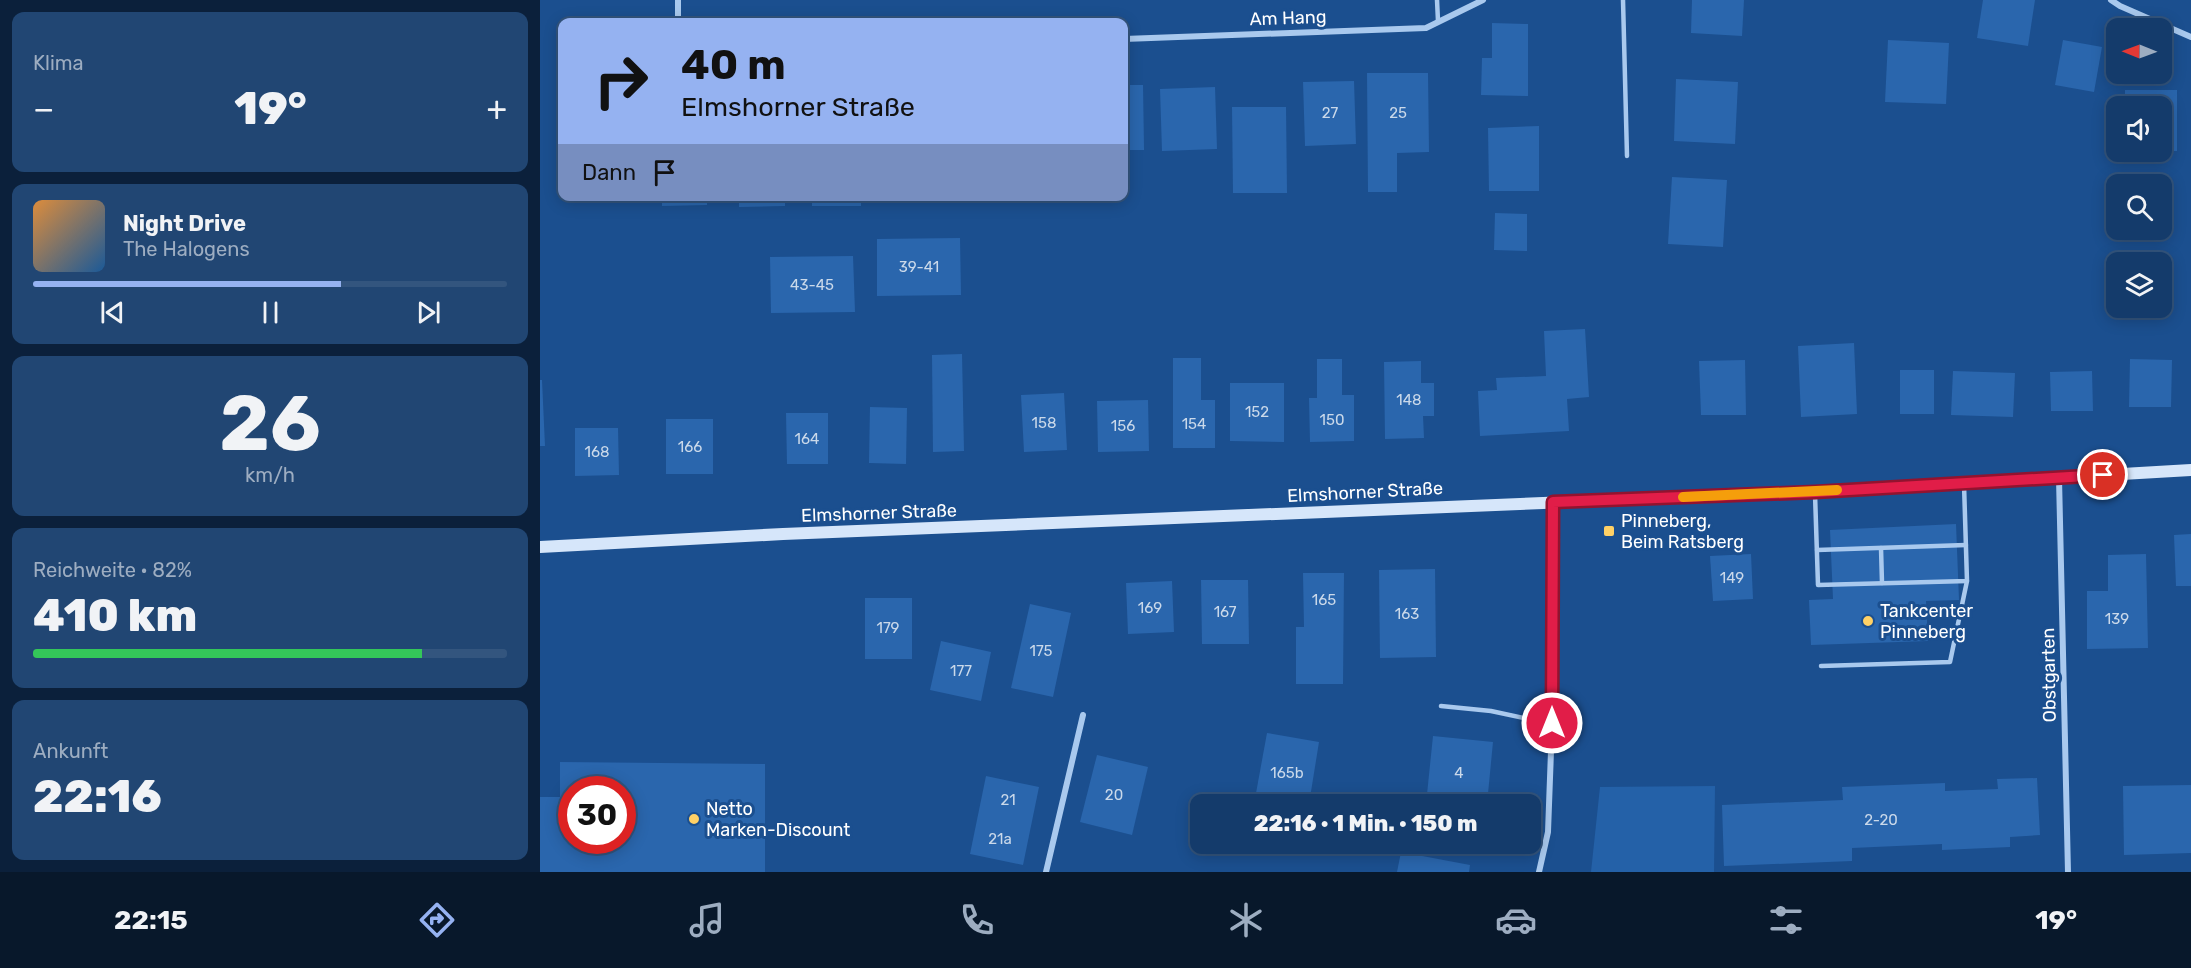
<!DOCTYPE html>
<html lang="de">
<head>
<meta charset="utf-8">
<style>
  body { margin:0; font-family:Rubik,sans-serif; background:#214673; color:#f1f3f6; height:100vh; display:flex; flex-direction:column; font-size:22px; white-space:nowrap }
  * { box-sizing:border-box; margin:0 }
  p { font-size:20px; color:#9dadc1 }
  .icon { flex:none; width:33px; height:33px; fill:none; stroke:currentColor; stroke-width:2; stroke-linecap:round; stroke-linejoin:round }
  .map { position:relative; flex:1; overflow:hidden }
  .details { display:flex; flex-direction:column; gap:12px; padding:12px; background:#0b203b; width:540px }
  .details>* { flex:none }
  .top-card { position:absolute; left:18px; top:18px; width:570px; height:183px; border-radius:12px; box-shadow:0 3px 15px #0003,0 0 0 2px #33557e; background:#95b2f1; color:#111; overflow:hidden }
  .needle { width:39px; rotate:271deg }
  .controls { position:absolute; left:1566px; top:18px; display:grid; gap:12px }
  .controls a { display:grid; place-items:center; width:66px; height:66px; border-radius:12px; background:#143b6b; box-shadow:0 3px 15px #0003,0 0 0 2px #33557e; font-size:30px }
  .speed { position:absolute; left:18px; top:776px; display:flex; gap:12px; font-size:30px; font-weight:700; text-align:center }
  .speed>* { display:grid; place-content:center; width:78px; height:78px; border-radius:50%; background:#143b6b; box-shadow:0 3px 15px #0003,0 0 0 2px #33557e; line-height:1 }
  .speed .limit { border:9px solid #d22; background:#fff; color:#111 }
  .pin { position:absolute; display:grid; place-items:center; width:51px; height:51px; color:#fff; margin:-26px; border:3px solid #fff; border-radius:50%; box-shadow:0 2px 6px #0007 }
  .me { position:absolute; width:66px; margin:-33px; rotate:0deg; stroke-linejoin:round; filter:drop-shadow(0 0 4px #0008) }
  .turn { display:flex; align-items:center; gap:21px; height:126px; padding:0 24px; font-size:27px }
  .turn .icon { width:78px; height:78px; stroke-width:2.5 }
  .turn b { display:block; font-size:42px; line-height:51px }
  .then { display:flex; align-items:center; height:57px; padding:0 24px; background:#0003; gap:12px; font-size:22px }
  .big { font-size:45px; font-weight:800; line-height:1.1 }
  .details .widget { flex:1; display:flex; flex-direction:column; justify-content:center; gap:9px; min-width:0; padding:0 21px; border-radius:12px; background:#214673 }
  .details .dial { align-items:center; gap:0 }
  .dial b { font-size:78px; line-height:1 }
  .song { display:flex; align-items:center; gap:18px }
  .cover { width:72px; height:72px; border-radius:9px; background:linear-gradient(135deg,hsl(30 70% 55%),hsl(210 70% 35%)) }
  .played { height:6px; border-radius:3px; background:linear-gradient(90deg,#95b2f1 65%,#33557e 65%) }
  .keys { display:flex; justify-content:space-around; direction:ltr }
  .heat { display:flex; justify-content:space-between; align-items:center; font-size:33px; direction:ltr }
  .charge { height:9px; border-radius:4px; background:linear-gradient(90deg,#34c759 82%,#33557e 0) }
  .trip { position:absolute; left:650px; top:794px; width:351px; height:60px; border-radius:12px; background:#143b6b; box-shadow:0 3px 15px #0003,0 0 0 2px #33557e; font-weight:800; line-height:60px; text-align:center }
  .dock { display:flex; height:96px; justify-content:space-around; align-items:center; background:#08182b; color:#9dadc1 }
  .dock .icon { width:42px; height:42px }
  .dock .active { color:#95b2f1 }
  .dock b { font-size:27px; color:#f1f3f6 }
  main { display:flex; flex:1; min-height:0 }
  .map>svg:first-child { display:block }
</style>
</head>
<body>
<main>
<section class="details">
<div class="widget"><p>Klima</p>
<div class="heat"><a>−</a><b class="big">19°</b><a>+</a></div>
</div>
<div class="widget">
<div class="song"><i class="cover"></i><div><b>Night Drive</b><p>The Halogens</p></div></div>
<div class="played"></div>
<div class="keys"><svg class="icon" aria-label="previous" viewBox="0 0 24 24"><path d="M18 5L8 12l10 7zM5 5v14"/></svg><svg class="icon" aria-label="pause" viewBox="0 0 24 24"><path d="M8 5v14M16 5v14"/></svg><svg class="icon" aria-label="next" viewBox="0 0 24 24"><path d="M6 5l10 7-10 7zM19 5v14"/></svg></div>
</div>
<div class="widget dial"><b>26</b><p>km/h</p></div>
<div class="widget"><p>Reichweite · 82%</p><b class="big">410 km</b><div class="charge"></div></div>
<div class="widget"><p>Ankunft</p><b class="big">22:16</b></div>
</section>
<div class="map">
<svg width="1651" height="872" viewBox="0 0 1651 872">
  <rect width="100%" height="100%" fill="#1b4f8f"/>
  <polygon fill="#2461a8" points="1175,786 1174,872 1051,872 1060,787"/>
  <g fill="#2a66ad" fill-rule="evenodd">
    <polygon points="1152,0 1204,0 1202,36 1151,33"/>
    <polygon points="1443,0 1495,0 1488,46 1437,38"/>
    <polygon points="952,23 988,24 988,96 941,95 942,58 952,58"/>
    <polygon points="1348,40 1409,43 1406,104 1345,102"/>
    <polygon points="1523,40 1562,47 1554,92 1515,85"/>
    <polygon points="827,73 888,73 889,152 857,153 857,192 828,192"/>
    <polygon points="1136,79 1198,82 1195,144 1134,141"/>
    <polygon points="814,81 816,144 765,146 763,82"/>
    <polygon points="584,85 603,85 604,150 584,150"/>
    <polygon points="675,87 677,149 622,151 620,89"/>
    <polygon points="1585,90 1637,90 1637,151 1622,151 1622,106 1585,106"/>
    <polygon points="692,107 746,107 747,193 693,193"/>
    <polygon points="999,126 999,191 949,191 948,128"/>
    <polygon points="1132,177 1187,180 1183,247 1128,244"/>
    <polygon points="122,196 167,196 167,205 122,206"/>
    <polygon points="199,196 245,196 245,206 199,207"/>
    <rect x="272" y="196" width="49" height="10"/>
    <polygon points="480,196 526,196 526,200 480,201"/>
    <polygon points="955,213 987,214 987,251 954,250"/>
    <polygon points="420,238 421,295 337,296 337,239"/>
    <polygon points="313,256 315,312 231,313 230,257"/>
    <polygon points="1045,329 1049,397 1027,399 1029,431 940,436 938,391 957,390 956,378 1006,376 1004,331"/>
    <polygon points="1314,343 1317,414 1261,417 1258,346"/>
    <polygon points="422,354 424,451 393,452 392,355"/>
    <polygon points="633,358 661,358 661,400 675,400 675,448 633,448"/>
    <polygon points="777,359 802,359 802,395 814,395 814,441 770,442 769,398 777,398"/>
    <polygon points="1590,359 1632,360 1631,407 1589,407"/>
    <polygon points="1205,360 1206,415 1161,415 1159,361"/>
    <polygon points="881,361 881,383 894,383 894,416 883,416 884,438 845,439 844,362"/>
    <rect x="1360" y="370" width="34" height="44"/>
    <polygon points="1413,371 1475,373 1473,417 1411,415"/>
    <polygon points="1552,371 1553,411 1511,411 1510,372"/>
    <polygon points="0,380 2,380 5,446 0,446"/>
    <polygon points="690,383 744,383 744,442 690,441"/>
    <polygon points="524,393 527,450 484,452 481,395"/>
    <polygon points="608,400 609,451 558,452 557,401"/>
    <polygon points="330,407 367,408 366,464 329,463"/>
    <polygon points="246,413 288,413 288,464 247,464"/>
    <rect x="126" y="419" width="47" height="55"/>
    <polygon points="35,428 78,428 79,475 35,476"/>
    <polygon points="1416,524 1419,600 1386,601 1388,641 1271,645 1269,600 1293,599 1290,530"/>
    <polygon points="1651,534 1651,586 1636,586 1634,535"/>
    <polygon points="1211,554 1213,599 1173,601 1170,556"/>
    <polygon points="1606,554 1608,648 1547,649 1547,591 1568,591 1568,555"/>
    <polygon points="895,569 896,657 840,658 839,570"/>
    <polygon points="763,573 804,573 803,684 756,684 756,627 764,627"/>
    <polygon points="661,580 708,580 709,644 662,644"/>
    <polygon points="632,581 634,632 588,634 586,583"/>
    <rect x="325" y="598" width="47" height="61"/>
    <polygon points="490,604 531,613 513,697 471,688"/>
    <polygon points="401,641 451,652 441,701 390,690"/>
    <polygon points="727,733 779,742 769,804 714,804"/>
    <polygon points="893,736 953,742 947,804 886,804"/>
    <polygon points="557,755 608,767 592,835 540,822"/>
    <path d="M 20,762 L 225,764 L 225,872 L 0,872 L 0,797 L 20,797 ZM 32,789 L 82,789 L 82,840 L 32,840 Z"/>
    <polygon points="446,776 499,787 483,865 430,854"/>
    <polygon points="1497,778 1500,835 1470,837 1470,847 1402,850 1402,844 1312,848 1312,861 1184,866 1182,805 1303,800 1302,787 1405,783 1405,791 1458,789 1457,779"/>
    <polygon points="1651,785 1651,853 1584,855 1583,786"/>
    <polygon points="730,843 762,843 761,850"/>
    <polygon points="861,852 930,865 929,872 857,872"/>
  </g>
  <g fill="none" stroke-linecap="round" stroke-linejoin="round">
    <g stroke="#a9c9ee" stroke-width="4.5">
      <polyline points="897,0 898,21"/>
      <polyline points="1083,0 1087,156"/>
      <polyline points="1275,494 1278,585 1427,581 1424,484"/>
      <polyline points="1341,548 1342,583"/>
      <polyline points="1277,550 1426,545"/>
      <polyline points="1281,666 1410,662 1427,581"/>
      <polyline points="901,706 951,711 1012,724"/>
    </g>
    <g stroke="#a9c9ee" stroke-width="6">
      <polyline points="1571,0 1580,6 1651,37"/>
      <polyline points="138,22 138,0"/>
      <polyline points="584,39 886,28 943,0"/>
      <polyline points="1519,478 1528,872"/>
      <polyline points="506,872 543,715"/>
      <polyline points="999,872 1008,832 1012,724 1013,502"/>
    </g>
    <polyline stroke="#d6e6fa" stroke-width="12" points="0,547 243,534 1275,492 1651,470"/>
  </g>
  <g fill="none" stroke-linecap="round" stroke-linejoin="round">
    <g stroke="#92132f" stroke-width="15">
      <polyline id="route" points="1012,723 1013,502 1275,492 1563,475"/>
    </g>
    <use href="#route" stroke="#e11d48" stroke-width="10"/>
    <polyline stroke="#f59e0b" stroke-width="10" points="1143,497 1297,490"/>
  </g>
  <g fill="#ffd166" stroke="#1b4f8f" stroke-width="2">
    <rect x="1063" y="525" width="12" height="12" rx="3"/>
    <circle cx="1328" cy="621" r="6"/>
    <circle cx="154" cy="819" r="6"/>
  </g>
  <g text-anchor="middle" stroke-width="6" stroke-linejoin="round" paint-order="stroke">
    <g font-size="15" fill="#cad9ea">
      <text x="790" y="118">27</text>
      <text x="858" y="118">25</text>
      <text x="379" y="272">39-41</text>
      <text x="272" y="290">43-45</text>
      <text x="869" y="405">148</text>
      <text x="717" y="417">152</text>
      <text x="792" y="425">150</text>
      <text x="504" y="428">158</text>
      <text x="654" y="429">154</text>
      <text x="583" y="431">156</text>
      <text x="267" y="444">164</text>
      <text x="150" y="452">166</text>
      <text x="57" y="457">168</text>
      <text x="1192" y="583">149</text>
      <text x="784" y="605">165</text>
      <text x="610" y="613">169</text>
      <text x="685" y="617">167</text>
      <text x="867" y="619">163</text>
      <text x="1577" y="624">139</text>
      <text x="348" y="633">179</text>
      <text x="501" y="656">175</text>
      <text x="421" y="676">177</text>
      <text x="747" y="778">165b</text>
      <text x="919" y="778">4</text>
      <text x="574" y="800">20</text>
      <text x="468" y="805">21</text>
      <text x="1341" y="825">2-20</text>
      <text x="460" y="844">21a</text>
    </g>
    <g font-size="18" fill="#fff" stroke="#1b4f8f">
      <text transform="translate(748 18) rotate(-2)" y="6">Am Hang</text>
      <text transform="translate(825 492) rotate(-3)" y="6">Elmshorner Straße</text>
      <text transform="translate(339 513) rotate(-2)" y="6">Elmshorner Straße</text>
      <text transform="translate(1509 675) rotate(-91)" y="6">Obstgarten</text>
    </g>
    <g font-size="18" fill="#fff" stroke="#1b4f8f" text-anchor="start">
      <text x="1081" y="527">Pinneberg,<tspan x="1081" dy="21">Beim Ratsberg</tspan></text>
      <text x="1340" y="617">Tankcenter<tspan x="1340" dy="21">Pinneberg</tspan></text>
      <text x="166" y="815">Netto<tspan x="166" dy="21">Marken-Discount</tspan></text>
    </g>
  </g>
</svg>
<div class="controls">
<a><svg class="needle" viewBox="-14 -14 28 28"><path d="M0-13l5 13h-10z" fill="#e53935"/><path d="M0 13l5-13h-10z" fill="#9dadc1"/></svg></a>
<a><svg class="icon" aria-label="sound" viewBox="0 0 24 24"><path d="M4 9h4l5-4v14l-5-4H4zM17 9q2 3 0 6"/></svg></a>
<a><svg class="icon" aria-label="search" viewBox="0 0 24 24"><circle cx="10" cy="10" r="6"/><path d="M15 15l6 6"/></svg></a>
<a><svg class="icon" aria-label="layers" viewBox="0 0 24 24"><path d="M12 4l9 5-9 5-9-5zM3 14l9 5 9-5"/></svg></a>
</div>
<div class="speed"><div class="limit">30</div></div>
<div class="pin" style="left:1563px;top:475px;background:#d93025"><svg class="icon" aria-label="arrive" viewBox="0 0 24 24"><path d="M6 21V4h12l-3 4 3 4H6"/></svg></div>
<svg class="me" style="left:1012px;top:723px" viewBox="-20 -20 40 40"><circle r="17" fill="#e11d48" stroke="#fff" stroke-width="3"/><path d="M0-11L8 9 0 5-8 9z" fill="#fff"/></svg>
<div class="trip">22:16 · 1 Min. · 150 m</div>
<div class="top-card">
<div class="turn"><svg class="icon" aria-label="right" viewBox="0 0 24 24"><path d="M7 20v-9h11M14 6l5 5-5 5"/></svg><div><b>40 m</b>Elmshorner Straße</div></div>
<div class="then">Dann<svg class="icon" aria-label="arrive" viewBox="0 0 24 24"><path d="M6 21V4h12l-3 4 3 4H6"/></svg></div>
</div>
</div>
</main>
<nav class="dock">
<b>22:15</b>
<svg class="icon active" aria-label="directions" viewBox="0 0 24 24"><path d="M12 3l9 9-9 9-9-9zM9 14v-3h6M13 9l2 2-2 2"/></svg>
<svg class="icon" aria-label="music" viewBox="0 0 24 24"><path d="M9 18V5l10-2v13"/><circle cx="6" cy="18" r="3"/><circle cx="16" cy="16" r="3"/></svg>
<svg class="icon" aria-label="phone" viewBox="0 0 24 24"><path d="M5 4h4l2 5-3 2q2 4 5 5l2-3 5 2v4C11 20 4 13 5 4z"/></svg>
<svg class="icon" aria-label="climate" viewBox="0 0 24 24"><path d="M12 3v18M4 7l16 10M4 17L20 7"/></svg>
<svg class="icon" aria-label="car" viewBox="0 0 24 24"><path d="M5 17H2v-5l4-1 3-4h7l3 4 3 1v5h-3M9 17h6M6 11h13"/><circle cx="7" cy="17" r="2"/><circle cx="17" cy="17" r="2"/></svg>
<svg class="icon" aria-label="filters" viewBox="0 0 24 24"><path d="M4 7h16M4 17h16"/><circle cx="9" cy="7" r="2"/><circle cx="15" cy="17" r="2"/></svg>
<b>19°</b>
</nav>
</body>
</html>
